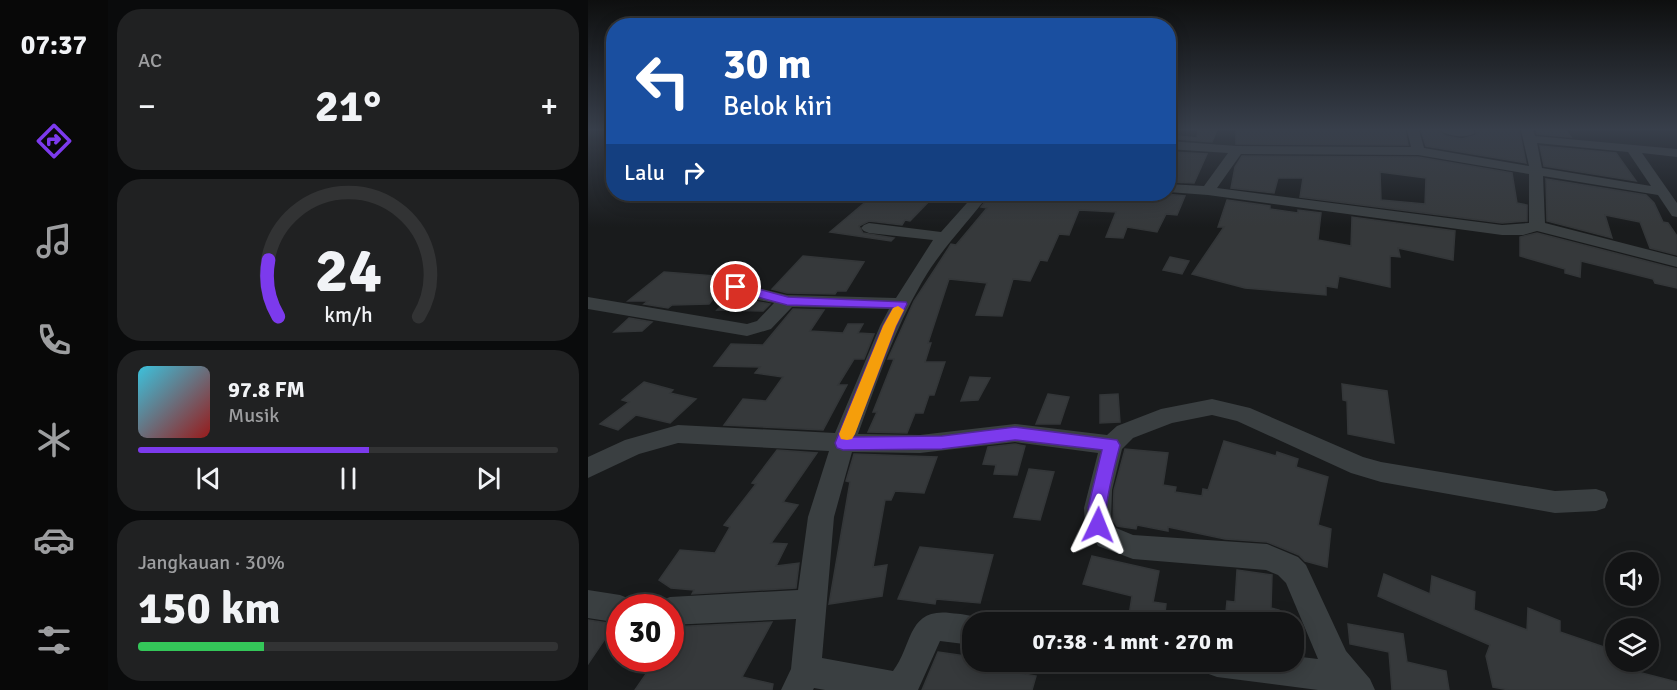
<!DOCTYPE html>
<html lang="id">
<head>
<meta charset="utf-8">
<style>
  body { margin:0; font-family:Signika,sans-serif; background:#202122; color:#f1f3f6; height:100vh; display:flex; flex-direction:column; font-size:22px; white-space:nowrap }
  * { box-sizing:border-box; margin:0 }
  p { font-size:20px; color:#9d9ea0 }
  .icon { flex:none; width:33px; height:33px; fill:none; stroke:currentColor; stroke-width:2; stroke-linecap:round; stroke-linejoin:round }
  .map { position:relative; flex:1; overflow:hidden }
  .side { display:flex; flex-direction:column; gap:9px; padding:9px; background:#0a0b0c; width:480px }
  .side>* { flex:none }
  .top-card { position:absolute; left:18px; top:18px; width:570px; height:183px; border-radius:24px; box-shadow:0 3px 15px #0003,0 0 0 2px #323334; background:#1a4fa0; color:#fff; overflow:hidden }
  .fabs { position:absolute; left:1017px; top:552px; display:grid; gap:12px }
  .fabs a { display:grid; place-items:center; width:54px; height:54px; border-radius:50%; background:#131415; box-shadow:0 3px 15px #0003,0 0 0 2px #323334; font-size:30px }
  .speed { position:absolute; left:18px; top:594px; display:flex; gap:12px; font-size:30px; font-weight:700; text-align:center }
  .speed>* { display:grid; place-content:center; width:78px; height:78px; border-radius:50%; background:#131415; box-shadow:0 3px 15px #0003,0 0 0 2px #323334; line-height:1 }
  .speed .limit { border:9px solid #d22; background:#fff; color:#111 }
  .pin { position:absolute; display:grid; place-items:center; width:51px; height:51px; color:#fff; margin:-26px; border:3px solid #fff; border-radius:50%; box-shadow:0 2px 6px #0007 }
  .me { position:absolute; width:66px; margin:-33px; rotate:2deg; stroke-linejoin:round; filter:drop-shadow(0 0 4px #0008) }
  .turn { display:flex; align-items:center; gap:21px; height:126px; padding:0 18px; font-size:27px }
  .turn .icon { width:78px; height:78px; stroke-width:2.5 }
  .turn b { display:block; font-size:42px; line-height:51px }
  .then { display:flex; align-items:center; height:57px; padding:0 18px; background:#0003; gap:12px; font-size:22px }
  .big { font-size:45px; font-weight:700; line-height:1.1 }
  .side .card { flex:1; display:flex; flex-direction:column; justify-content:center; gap:9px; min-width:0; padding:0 21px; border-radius:24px; background:#202122 }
  .side .dial { align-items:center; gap:0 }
  .dial svg { height:156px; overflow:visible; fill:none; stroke:#323334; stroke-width:7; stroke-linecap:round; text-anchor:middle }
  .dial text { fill:#f1f3f6; stroke:none }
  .song { display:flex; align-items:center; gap:18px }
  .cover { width:72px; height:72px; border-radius:9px; background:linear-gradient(135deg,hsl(190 70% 55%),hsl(0 70% 35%)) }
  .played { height:6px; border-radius:3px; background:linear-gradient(90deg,#7c3aed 55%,#323334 55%) }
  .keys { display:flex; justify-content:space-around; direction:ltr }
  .heat { display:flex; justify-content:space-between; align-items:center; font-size:33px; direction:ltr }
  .charge { height:9px; border-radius:4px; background:linear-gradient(90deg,#34c759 30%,#323334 0) }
  .trip { position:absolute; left:374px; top:612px; width:342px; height:60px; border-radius:24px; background:#131415; box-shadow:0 3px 15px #0003,0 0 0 2px #323334; font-weight:700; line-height:60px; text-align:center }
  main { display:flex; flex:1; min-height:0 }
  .dock { display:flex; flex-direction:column; width:108px; justify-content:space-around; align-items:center; background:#080808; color:#9d9ea0 }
  .dock .icon { width:42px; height:42px }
  .dock .on { color:#7c3aed }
  .dock b { font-size:27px; color:#f1f3f6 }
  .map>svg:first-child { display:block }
</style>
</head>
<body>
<main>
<nav class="dock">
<b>07:37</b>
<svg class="icon on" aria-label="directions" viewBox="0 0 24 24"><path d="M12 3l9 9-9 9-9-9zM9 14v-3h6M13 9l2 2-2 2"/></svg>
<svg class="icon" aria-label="music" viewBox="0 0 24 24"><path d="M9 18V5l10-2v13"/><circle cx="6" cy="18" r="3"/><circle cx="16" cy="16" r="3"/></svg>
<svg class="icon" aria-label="phone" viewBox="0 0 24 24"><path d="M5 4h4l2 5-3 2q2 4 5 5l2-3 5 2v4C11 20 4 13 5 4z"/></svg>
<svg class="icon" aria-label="climate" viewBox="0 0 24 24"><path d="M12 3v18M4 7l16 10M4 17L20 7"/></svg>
<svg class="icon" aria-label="car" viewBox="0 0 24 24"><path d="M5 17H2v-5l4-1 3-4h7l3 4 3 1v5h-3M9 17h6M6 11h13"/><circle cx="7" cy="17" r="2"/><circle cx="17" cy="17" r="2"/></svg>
<svg class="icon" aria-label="filters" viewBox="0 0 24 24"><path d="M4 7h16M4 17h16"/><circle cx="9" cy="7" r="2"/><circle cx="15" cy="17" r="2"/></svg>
</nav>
<section class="side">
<div class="card"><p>AC</p>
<div class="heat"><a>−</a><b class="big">21°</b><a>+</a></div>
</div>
<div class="card dial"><svg viewBox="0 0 100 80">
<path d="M14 69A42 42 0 1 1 86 69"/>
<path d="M14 69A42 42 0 0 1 9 40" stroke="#7c3aed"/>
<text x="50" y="56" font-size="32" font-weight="700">24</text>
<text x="50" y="72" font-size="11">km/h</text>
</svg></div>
<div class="card">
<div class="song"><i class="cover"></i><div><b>97.8 FM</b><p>Musik</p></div></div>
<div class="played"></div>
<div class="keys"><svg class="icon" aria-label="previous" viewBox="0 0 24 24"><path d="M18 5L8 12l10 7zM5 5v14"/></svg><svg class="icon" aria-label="pause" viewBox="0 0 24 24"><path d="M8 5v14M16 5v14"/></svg><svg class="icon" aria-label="next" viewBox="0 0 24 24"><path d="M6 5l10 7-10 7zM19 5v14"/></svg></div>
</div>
<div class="card"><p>Jangkauan · 30%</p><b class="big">150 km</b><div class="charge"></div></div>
</section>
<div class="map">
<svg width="1089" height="690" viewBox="0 0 1089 690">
  <rect width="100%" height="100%" fill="#191b1c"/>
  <g fill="#36393b" stroke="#333638" stroke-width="1.5" fill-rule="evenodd">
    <polygon points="610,130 629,130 624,142 590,139 591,136 609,138"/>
    <polygon points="648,130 817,130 820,145 648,144"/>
    <polygon points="833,130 849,130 858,136 874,139 888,135 888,130 931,130 938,163 838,146"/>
    <polygon points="948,130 978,130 983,137 949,134"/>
    <polygon points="952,146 1028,153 1048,181 956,166"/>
    <polygon points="584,152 619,154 606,183 580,182 580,158"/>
    <path d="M 654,156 L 830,157 L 924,173 L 929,203 L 939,205 L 939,221 L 914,223 L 712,197 L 715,178 L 690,178 L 686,193 L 643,188 L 647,167 ZM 792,172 L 838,178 L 837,204 L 793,200 Z"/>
    <polygon points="958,179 1058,195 1066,203 1075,222 1080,223 1089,236 1089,255 1062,248 1052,222 1017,215 1024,238 959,221"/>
    <polygon points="287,194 348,194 322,221 317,220 314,225 281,221 271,226 275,233 306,238 303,241 242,232"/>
    <polygon points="403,194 578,194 597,196 589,215 578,214 569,232 539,227 535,238 518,237 528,212 491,210 481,235 471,234 459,261 452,260 442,281 425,279 414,316 388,315 399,283 361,279 340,343 343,343 337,362 357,362 346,395 341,395 335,413 327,413 319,433 280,432 289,412 285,412 306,359 300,359 326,301 360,249 363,244 368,245 399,208 393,207"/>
    <polygon points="639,200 682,206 682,209 710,213 710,210 733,213 730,240 763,246 764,217 867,231 865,260 810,248 812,257 802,256 802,287 751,276 749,288 738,286 738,295 657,288 604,274 636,227 630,227"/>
    <polygon points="949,233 1089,269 1089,288 1067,283 1065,279 993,261 992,277 977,273 977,269 932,256 932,237"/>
    <polygon points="215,256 276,262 258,291 249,291 247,294 199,293 184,289"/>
    <polygon points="582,257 601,261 594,274 575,270"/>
    <polygon points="76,272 129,276 127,278 136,279 137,284 121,304 84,305 80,308 56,304 60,301 40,301"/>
    <polygon points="144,295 160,300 182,304 175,311 129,310"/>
    <polygon points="205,309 236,310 222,331 255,333 260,324 275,324 270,333 286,334 276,359 266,359 250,385 259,385 235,430 136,425 155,399 178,401 195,377 167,373 172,367 126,366 143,344 175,345"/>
    <polygon points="41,318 64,322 54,331 26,332"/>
    <polygon points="382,377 402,378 390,400 373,401"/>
    <polygon points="56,382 85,390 82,393 108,399 82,423 48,415 30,430 12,424 41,402 34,400"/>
    <polygon points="754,384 799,391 806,443 760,434 759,401 755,400"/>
    <polygon points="460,394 481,397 472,424 448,424"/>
    <polygon points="530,394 532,422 512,423 512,395"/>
    <polygon points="636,441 688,456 689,452 710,459 708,467 740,477 730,525 743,529 739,567 717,561 711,555 679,542 637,539 580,527 580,531 549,525 548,529 529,526 525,520 526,490 537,449 580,453 575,485 588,487 587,492 614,496 615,489 620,490"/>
    <polygon points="427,444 437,446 429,475 406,474 408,465 395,464 400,447"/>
    <polygon points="189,450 229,453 195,502 210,505 183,543 199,544 188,566 211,563 208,588 104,594 106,590 83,588 71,580 92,550 127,553 142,527 136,525 168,484 164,483"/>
    <polygon points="266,454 349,457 336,493 307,491 303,500 297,500 285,567 299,565 294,596 241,604 262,482 258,481"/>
    <polygon points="441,469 466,472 452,520 426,517"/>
    <polygon points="332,547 405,555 392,603 348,599 347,604 310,599"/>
    <polygon points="504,556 571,571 565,602 578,604 576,622 540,622 544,596 495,584"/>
    <polygon points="649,570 684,575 683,608 691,610 691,622 637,622 639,601 647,602"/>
    <polygon points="796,574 842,594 844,576 887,592 886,610 939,630 940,608 972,621 972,632 1028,651 1028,662 1040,662 1042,670 1089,682 1089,690 921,690 905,687 898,656 902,645 790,596"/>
    <polygon points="0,620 27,624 0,664"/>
    <polygon points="184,622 154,677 185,684 184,690 47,690 69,658 82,658 82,627"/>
    <polygon points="760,624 815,634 819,662 858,671 861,690 804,690 801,652 762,644"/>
    <polygon points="350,652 384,657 384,662 411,662 408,669 448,676 444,690 334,690"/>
  </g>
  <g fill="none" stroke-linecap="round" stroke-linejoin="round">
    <g fill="#3a3f41" fill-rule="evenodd">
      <path d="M 819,130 L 831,130 L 836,148 L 941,166 L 933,130 L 945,130 L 947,136 L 1089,149 L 1089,157 L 1054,153 L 1089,203 L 1089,217 L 1084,216 L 1070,195 L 955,176 L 957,223 L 1089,257 L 1089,267 L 949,231 L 935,235 L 914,235 L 620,195 L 580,192 L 580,184 L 616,186 L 640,153 L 580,149 L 580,141 L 649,146 L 823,147 ZM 949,143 L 1040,152 L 1063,186 L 954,168 ZM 653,154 L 830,155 L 941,174 L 941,223 L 914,225 L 629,188 Z"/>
      <path d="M 851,130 L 885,130 L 887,133 C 879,139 859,136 851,130 Z"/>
      <path d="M 387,194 L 401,194 C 379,224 353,249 334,282 C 306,330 289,382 270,434 L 332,435 L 427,424 L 519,435 L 529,426 L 573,409 L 624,399 L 662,408 L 775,457 L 793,462 L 967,491 L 1008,489 L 1017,492 L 1020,500 L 1017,508 L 1008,511 L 967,513 L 793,482 L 763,473 L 649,421 L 624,415 L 584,423 L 545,438 L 534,449 L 524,490 L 523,521 L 528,528 L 545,535 L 679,544 L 710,557 L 718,565 L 758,651 L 782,679 L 787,690 L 730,690 L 629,677 L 618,673 L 614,662 L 705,662 L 705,656 L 730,659 L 698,583 L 690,575 L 678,570 L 545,559 L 510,546 L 497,525 L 496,508 L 510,453 L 427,442 L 332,453 L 264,452 L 246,517 L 234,658 L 305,671 C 325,645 319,608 362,613 C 373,614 384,615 394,620 L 396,622 L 384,622 L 384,645 L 352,641 L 330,690 L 237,690 L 226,688 L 225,690 L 193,690 L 203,669 L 208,619 L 82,625 L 82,608 L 69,608 L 72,601 L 82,597 L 210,590 L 220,517 L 241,451 L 90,443 L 51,454 L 0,478 L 0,457 L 37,440 L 90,425 L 247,433 L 292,326 L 301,309 L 204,307 L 183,329 L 159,336 L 0,309 L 0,297 L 159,324 L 169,321 L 186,303 C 169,299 125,296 141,268 L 153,268 L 155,272 L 155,283 L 158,285 L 199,295 L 308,298 L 345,240 L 281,233 L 276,231 L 273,228 L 276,225 L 281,223 L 353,232 Z"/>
      <polygon points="0,590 32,595 42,599 46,608 32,608 32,623 0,618"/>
    </g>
  </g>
  <linearGradient id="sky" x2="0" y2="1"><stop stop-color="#0e0f0f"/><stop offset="0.57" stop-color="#383f4b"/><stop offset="1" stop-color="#383f4b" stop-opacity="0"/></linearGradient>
  <rect width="1089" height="227" fill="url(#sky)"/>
  <path fill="#7c3aed" stroke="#51269a" stroke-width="1.5" d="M 148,283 L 200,297 L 318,302 L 319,304 L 308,326 L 265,437 L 354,436 L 427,427 L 529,440 L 532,445 C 527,464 522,483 519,502 C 517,512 521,521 516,531 L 510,533 L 504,531 L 500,508 L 514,450 L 427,440 L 354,449 L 255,450 L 249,448 L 247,443 L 295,326 L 305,308 L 199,305 L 144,290 L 142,287 Z"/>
  <polygon fill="#f59e0b" points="310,306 316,310 308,326 267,434 264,439 259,440 253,439 251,434 295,326 305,308"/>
</svg>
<div class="fabs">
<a><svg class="icon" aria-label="sound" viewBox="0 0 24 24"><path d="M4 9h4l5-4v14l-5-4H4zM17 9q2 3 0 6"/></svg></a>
<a><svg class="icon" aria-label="layers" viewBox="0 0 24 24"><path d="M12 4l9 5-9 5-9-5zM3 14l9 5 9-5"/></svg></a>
</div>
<div class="speed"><div class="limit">30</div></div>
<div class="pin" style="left:148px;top:287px;background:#d93025"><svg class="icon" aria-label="arrive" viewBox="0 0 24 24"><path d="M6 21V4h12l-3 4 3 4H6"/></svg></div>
<svg class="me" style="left:510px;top:525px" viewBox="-20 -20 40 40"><path d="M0-17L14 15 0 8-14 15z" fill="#7c3aed" stroke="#fff" stroke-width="4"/></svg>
<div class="trip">07:38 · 1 mnt · 270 m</div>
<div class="top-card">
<div class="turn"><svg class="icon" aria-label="left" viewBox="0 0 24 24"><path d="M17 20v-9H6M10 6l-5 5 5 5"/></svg><div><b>30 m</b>Belok kiri</div></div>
<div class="then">Lalu<svg class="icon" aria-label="right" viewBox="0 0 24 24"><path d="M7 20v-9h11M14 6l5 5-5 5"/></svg></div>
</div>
</div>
</main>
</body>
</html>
